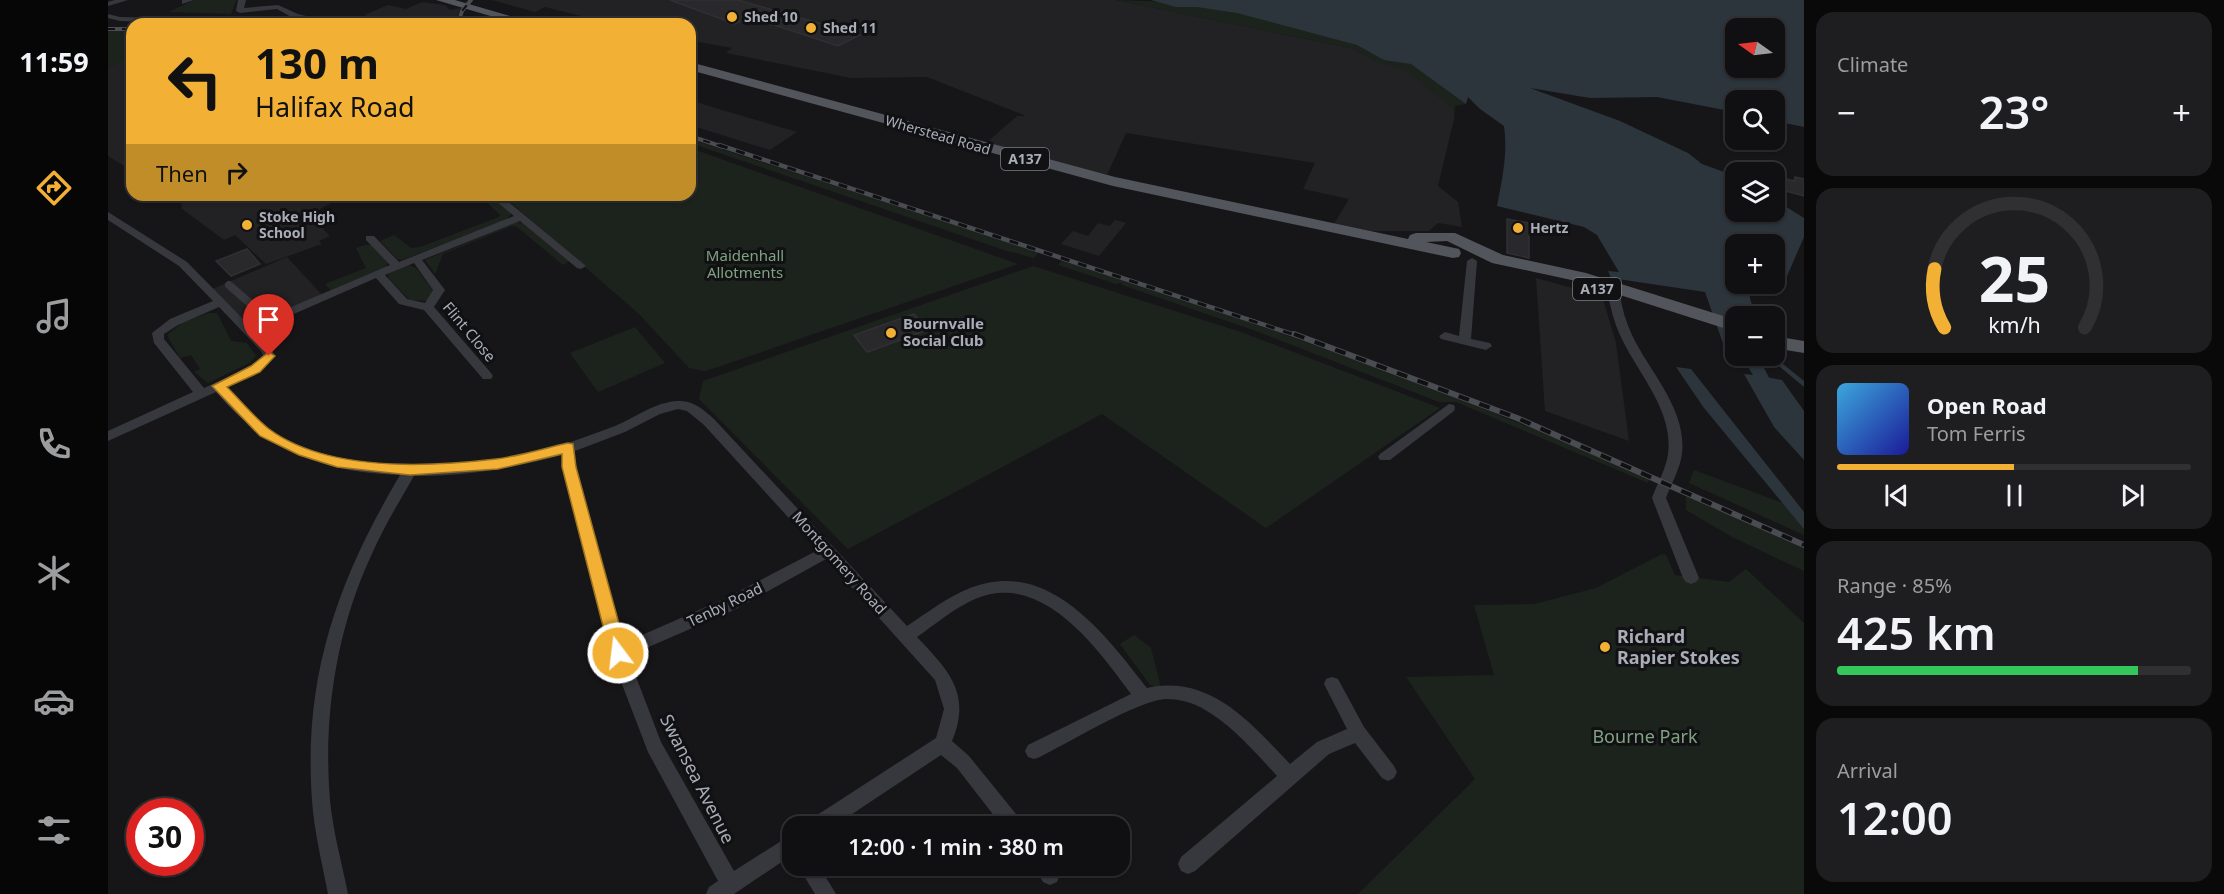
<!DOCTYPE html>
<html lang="en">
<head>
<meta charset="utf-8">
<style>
  body { margin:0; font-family:"Noto Sans",sans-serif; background:#1e1e20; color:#f1f3f6; height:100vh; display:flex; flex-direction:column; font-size:22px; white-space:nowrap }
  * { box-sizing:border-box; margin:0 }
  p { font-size:20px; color:#9c9d9f }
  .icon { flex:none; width:33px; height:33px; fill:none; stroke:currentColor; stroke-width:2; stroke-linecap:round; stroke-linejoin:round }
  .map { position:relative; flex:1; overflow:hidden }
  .panel { display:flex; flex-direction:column; gap:12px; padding:12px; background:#09090a; width:420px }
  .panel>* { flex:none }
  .top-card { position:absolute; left:18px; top:18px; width:570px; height:183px; border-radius:18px; box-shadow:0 2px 4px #0004,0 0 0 2px #303032; background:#f2b134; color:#111; overflow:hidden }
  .needle { width:39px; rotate:284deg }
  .buttons { position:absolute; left:1617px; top:18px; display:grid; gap:12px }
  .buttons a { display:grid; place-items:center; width:60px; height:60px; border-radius:12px; background:#101012; box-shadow:0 2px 4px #0004,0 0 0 2px #303032; font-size:30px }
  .speed { position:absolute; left:18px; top:798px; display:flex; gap:12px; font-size:30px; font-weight:700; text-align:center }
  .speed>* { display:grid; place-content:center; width:78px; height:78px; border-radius:50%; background:#101012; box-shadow:0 2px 4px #0004,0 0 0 2px #303032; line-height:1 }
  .speed .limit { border:9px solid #d22; background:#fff; color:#111 }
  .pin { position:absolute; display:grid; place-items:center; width:51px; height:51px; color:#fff; margin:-62px -26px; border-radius:50% 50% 50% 0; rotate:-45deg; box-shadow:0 0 6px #0007 }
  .pin .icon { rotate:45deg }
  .me { position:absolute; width:66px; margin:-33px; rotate:345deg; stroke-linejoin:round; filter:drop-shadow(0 0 4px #0008) }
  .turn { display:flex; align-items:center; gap:21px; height:126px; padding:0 30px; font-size:27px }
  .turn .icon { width:78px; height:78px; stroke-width:2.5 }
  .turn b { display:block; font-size:42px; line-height:51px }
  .then { display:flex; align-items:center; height:57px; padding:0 30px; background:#0003; gap:12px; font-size:22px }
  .big { font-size:45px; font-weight:600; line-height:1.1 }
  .panel .widget { flex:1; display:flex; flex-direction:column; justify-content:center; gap:9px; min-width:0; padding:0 21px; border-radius:18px; background:#1e1e20 }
  .panel .dial { align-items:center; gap:0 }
  .dial svg { height:156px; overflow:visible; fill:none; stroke:#303032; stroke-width:7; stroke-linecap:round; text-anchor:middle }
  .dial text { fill:#f1f3f6; stroke:none }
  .song { display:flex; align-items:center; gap:18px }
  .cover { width:72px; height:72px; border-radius:9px; background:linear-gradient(135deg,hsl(200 70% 55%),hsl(240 70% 35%)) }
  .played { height:6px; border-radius:3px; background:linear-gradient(90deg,#f2b134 50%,#303032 50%) }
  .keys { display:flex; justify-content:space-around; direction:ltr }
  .heat { display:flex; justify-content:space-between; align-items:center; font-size:33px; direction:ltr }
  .charge { height:9px; border-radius:4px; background:linear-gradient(90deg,#34c759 85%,#303032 0) }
  .trip { position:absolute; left:674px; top:816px; width:348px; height:60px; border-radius:18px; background:#101012; box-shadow:0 2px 4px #0004,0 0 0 2px #303032; font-weight:600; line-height:60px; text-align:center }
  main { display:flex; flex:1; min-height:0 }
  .dock { display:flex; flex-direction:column; width:108px; justify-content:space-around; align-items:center; background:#060607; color:#9c9d9f }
  .dock .icon { width:42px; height:42px }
  .dock .on { color:#f2b134 }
  .dock b { font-size:27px; color:#f1f3f6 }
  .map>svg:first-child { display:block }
</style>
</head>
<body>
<main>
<nav class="dock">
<b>11:59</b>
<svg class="icon on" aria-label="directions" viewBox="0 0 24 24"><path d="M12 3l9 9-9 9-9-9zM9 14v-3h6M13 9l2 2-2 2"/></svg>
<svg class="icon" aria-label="music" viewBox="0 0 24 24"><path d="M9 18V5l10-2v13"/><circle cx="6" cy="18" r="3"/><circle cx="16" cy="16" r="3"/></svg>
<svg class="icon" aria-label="phone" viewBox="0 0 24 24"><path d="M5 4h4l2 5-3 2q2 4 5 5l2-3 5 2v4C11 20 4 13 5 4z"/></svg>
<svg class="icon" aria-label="climate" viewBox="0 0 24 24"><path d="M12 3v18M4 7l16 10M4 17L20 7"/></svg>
<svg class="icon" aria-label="car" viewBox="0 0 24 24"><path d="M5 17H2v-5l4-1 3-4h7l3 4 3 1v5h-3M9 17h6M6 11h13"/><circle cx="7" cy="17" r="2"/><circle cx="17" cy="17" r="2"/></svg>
<svg class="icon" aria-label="filters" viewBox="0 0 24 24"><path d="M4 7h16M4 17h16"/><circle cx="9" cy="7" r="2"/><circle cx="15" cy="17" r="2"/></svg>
</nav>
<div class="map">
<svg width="1696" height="894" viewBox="0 0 1696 894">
  <rect width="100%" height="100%" fill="#161618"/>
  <g fill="#222225">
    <polygon points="384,0 1008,0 1248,49 1299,70 1346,105 1346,119 1330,186 1350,202 1354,227 1330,223 1321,231 1263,231 1226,224 1241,199 1195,189 1207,163 1018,133 999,175 878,143 909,116 918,116 819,77 743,78 618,53 624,48 591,42 582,47 582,24 505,24 437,7 427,12"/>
    <polygon points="314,2 337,5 342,10 353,8 345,24 285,24 256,15 280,5 298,9"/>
    <polygon points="0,37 24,37 24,171 0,156"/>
    <polygon points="582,100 614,110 689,132 662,150 582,125"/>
    <polygon points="60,195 238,195 201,215 222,236 211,241 214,244 158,264 127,235 116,240 73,208 74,204"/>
    <polygon points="1007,220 1018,223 991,256 953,244 965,231 980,236 990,223 1002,226"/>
    <polygon points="179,257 216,297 139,330 102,290"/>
    <polygon points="1428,278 1494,296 1508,343 1521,441 1437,411"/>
  </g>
  <g fill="#1c231d">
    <polygon points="86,0 128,0 128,1 123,14 61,12"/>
    <polygon points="1008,0 1115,4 1295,59 1359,96 1358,104 1347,106 1346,119 1345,109 1296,70 1274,64 1248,52 1248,49"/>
    <polygon points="0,29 24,30 24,57 0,68"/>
    <polygon points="582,139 931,252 926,258 899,251 582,143"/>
    <polygon points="582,148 910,264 607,368 596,371 581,368 531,314 394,195 582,195"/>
    <polygon points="371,195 384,195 403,211 403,215 396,221 294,260 289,259 272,241 286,235 303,248 312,247 391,217 392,215"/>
    <polygon points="409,222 415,223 461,261 455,265 409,227 404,226 335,254 327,274 317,260"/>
    <polygon points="257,245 264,245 280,262 278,267 223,290 217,284 258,268 248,248"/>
    <path d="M 954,260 C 1153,324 1350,393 1541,479 L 1540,483 L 1348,402 L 1331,402 L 1145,330 L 1014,285 L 1013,283 L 1008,284 L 950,265 Z"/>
    <polygon points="300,265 308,268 325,291 319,301 302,300 281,279 280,274"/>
    <polygon points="925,266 1133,332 1332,408 1158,528 994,414 740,549 591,399 595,381"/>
    <polygon points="101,313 109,313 123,341 139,343 148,356 141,363 100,383 86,372 92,369 83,355 72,358 59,335 75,322"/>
    <polygon points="527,327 557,363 490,392 462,353"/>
    <polygon points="1586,470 1696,511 1696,535 1581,483"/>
    <polygon points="1578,495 1696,548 1696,571 1624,537 1578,510"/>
    <polygon points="1554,554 1558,555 1567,575 1621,582 1638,569 1696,623 1696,894 1250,894 1367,779 1298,677 1386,675 1366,605 1426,604 1488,588"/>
    <polygon points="1026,635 1043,648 1053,688 1042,685 1012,644"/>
  </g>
  <g fill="#2c353c" fill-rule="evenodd">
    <path d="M 1043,0 L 1696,0 L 1696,127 L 1667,121 L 1666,100 L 1628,100 L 1627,112 L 1549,97 L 1482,98 L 1422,88 L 1512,121 L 1580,153 L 1594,164 L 1627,176 L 1628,212 L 1666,212 L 1667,200 L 1696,218 L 1696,237 L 1676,283 L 1667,282 L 1666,244 L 1628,244 L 1628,284 L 1639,284 C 1642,295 1643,306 1648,316 L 1628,316 L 1628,356 L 1666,356 L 1667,353 L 1670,360 L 1696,381 L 1696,387 L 1659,356 L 1647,359 L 1658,377 L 1674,380 L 1696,411 L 1696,460 L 1666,427 L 1636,374 L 1645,375 L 1634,357 L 1622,355 L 1617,349 L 1597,292 L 1503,278 L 1500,271 L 1511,272 L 1489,235 L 1476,227 L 1389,206 C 1394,180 1400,153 1396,126 L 1372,109 L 1360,97 L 1358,104 L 1303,64 L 1276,60 L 1249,45 L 1129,13 L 1089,7 L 1068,7 ZM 1628,28 L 1666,28 L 1666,68 L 1628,68 Z"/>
    <polygon points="1568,367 1583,369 1696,512 1696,529 1596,408"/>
  </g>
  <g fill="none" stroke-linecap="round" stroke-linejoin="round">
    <polyline stroke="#2c353c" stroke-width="4" points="1648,357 1660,380"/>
  </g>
  <g fill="#29292c" stroke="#303034" stroke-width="1.5">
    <polygon points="562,0 630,0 752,35 730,46 642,17 627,24"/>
    <polygon points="1687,177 1696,179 1696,196 1674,190 1678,179 1686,181"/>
    <polygon points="1399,219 1421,223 1421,258 1399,253"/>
    <polygon points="139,249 152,264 123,276 108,261"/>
    <polygon points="806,314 820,330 759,352 746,335"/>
  </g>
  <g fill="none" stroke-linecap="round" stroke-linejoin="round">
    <polyline stroke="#37383d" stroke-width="8" points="121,285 161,320"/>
    <g fill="#37383d" fill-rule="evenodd">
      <polygon points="7,0 20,0 0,6 0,2"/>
      <polygon points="74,0 86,0 74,4"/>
      <polygon points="130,0 138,0 136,8 170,5 190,14 206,18 199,24 191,24 196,19 185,18 169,9 132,13 128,11"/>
      <polygon points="0,14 12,17 126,20 130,22 117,24 12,21 0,18"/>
      <path d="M 381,195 L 392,195 L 478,266 L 473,269 L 469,268 L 412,221 L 314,260 L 337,290 L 326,307 L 383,373 L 385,376 L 383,379 L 375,379 L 316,310 L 291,304 L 268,278 L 147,331 L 163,347 L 167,356 L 152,372 L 118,387 C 136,408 156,428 180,440 C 260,479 378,471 460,443 C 476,437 492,432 507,426 C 528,417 547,402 570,401 C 585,400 596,410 606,419 L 799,626 C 819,613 839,597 862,588 C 940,557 997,634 1039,688 C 1102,674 1143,723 1182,764 L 1209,742 L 1239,729 L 1216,684 L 1218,679 L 1224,677 L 1230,679 L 1256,727 L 1286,766 L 1289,772 L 1286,778 L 1280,781 L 1274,778 L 1247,743 L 1221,754 L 1087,871 L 1080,874 L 1073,871 L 1070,864 L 1073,857 L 1169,776 C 1146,751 1123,724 1094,708 C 1083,702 1070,699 1058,699 C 1031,700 960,743 932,757 L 926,759 L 920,757 L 917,751 L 920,745 L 1023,694 C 989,648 934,570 867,599 C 846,608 828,624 809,637 C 840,670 864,693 844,741 L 861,756 L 912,819 L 914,826 L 894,826 L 849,768 L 833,755 L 726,826 L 701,826 L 703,819 L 828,738 L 836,709 L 827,680 L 718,559 L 628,609 L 520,656 L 553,742 L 626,871 L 684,834 L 684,855 L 626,894 L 598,894 L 601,887 L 610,881 L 540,752 L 502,653 L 454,467 L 454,455 C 406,468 356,477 306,476 C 291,502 275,528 263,556 C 228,631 215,718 222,800 C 225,832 234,863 240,894 L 220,894 C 214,863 206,831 204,800 C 195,676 230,580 292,475 C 217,473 157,450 108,392 L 0,441 L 0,431 L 85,392 L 46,343 L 44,333 L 62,319 L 105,301 L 71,266 L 0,220 L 0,212 L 79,262 L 141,325 L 282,265 L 258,240 L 258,236 L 266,236 L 291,262 L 406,216 ZM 306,263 L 325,290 L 317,303 L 299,299 L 277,275 ZM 111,307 L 153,351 L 155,355 L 144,366 L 96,388 L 56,339 L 56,334 L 70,325 ZM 570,409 L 579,411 L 596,425 L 710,550 L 616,599 L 516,643 L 468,467 L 467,451 L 517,432 L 552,414 Z"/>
      <polygon points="1364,258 1369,261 1363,339 1382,343 1384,346 1378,350 1333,339 1331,336 1337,332 1351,336 1359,261"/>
      <path d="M 1506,292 L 1512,295 C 1514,309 1518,322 1524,335 C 1542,373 1579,409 1574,454 C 1572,469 1563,484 1558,498 L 1591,578 L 1588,582 L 1583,584 L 1578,582 L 1575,578 L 1544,498 C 1549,484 1558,469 1560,454 C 1566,410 1529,373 1512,335 C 1506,322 1503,309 1500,295 Z"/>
      <polygon points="1341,404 1346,405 1347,408 1346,411 1282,460 1272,460 1270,457 1272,454"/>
      <polygon points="690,866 711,866 728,894 707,894"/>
      <polygon points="925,866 947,866 952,875 949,882 942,885 935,882"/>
    </g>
    <g fill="#53555c" fill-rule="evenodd">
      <polygon points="328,0 347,0 429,24 410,24"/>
      <polygon points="582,62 1007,177 1300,239 1302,235 1308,233 1347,233 1395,255 1478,273 1628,320 1628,332 1468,281 1384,263 1339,241 1318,242 1351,249 1353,253 1351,257 1345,258 1005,186 582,70"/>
      <polygon points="1666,336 1696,341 1696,353 1666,348"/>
    </g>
    <g stroke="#4a4c52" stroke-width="4">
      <g id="rail-far2">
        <polyline points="350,24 354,11 363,0"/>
        <polyline points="0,29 24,29"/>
        <polyline points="582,136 615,147"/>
      </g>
    </g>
    <g stroke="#4a4c52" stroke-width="4.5">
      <polyline id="rail-far1" points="611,145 1190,336"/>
    </g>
    <g stroke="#4a4c52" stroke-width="6">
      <polyline id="rail" points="1186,334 1409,418 1696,545"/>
    </g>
    <use href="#rail-far2" stroke="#111113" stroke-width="2" stroke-dasharray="7" stroke-linecap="butt"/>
    <use href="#rail-far1" stroke="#111113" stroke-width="3" stroke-dasharray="9" stroke-linecap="butt"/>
    <use href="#rail" stroke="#111113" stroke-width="4" stroke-dasharray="11" stroke-linecap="butt"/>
  </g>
  <path fill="#f2b134" stroke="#9d7322" stroke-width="1.5" d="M 161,352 L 167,356 L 152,372 L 119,387 C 133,401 146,417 161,429 C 219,472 321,467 388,459 C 412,456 437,448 460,443 L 465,444 L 468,467 L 519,653 L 516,658 L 504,658 L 502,653 L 454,467 L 454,454 L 390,469 L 302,475 L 229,467 L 191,455 L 152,436 L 104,386 L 143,366 Z"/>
  <g fill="#f2b134" stroke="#111113" stroke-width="2">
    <circle cx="624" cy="17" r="6"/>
    <circle cx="703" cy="28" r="6"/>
    <circle cx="139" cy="225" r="6"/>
    <circle cx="1410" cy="228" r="6"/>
    <circle cx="783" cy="333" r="6"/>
    <circle cx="1497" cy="647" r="6"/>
  </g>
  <g text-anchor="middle" stroke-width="6" stroke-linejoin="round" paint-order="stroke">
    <g font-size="14" font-weight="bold" fill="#a8adb8" stroke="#111113" text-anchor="start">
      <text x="636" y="22">Shed 10</text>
      <text x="715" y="33">Shed 11</text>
      <text x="151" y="222">Stoke High<tspan x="151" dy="16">School</tspan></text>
      <text x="1422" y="233">Hertz</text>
    </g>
    <g font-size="14" fill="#a8adb8" stroke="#111113">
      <text transform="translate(830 135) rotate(16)" y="5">Wherstead Road</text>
    </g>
    <g fill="#111113" stroke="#7b7e86" stroke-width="1.5">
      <rect x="893" y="148" width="48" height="22" rx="4.5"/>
      <rect x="1465" y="278" width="48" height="22" rx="4.5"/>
    </g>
    <g font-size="14" font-weight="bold" fill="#a8adb8">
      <text x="917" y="164">A137</text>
      <text x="1489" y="294">A137</text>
    </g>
    <g font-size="15" fill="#7fa381" stroke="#111113">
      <text x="637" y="261">Maidenhall<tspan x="637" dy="17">Allotments</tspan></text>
    </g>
    <g font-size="15" font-weight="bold" fill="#a8adb8" stroke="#111113" text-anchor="start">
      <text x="795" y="329">Bournvalle<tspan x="795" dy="17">Social Club</tspan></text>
    </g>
    <g font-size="15" fill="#a8adb8" stroke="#111113">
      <text transform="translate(361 332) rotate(50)" y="5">Flint Close</text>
      <text transform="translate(731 563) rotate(48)" y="5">Montgomery Road</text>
      <text transform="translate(617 605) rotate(-26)" y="5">Tenby Road</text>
    </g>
    <g font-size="18" font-weight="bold" fill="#a8adb8" stroke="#111113" text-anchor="start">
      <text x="1509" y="643">Richard<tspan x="1509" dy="21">Rapier Stokes</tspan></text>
    </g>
    <g font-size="18" fill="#7fa381" stroke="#111113">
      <text x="1537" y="743">Bourne Park</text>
    </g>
    <g font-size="18" fill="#a8adb8" stroke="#111113">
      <text transform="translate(589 779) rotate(63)" y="6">Swansea Avenue</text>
    </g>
  </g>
</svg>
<div class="buttons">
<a><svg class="needle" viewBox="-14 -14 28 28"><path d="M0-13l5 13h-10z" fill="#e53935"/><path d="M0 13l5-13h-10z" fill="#9c9d9f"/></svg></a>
<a><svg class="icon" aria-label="search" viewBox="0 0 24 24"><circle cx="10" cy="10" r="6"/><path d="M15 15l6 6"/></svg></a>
<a><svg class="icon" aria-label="layers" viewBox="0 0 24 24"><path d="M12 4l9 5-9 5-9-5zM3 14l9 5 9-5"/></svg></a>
<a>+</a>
<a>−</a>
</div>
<div class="speed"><div class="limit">30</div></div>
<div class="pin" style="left:161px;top:356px;background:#d93025"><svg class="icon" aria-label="arrive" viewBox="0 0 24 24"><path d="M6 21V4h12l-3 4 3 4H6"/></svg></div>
<svg class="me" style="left:510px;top:653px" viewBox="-20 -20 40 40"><circle r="17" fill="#f2b134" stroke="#fff" stroke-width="3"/><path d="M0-11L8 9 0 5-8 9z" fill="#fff"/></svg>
<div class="trip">12:00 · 1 min · 380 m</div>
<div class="top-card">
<div class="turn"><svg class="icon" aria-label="left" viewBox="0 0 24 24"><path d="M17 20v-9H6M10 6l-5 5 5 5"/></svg><div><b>130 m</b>Halifax Road</div></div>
<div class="then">Then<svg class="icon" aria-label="right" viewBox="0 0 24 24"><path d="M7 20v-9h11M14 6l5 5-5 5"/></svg></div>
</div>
</div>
<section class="panel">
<div class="widget"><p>Climate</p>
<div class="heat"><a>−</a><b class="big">23°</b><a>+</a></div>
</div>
<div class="widget dial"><svg viewBox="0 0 100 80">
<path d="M14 69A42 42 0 1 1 86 69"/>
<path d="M14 69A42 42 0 0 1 9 39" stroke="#f2b134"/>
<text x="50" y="56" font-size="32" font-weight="700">25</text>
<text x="50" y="72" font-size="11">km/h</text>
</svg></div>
<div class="widget">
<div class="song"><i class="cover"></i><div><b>Open Road</b><p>Tom Ferris</p></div></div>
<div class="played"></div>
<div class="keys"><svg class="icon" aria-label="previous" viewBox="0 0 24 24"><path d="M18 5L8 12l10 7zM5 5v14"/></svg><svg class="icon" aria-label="pause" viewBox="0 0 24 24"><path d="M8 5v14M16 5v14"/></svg><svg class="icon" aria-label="next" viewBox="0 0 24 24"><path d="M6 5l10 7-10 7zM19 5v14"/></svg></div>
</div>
<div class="widget"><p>Range · 85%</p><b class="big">425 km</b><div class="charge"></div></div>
<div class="widget"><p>Arrival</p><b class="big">12:00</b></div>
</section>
</main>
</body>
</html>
